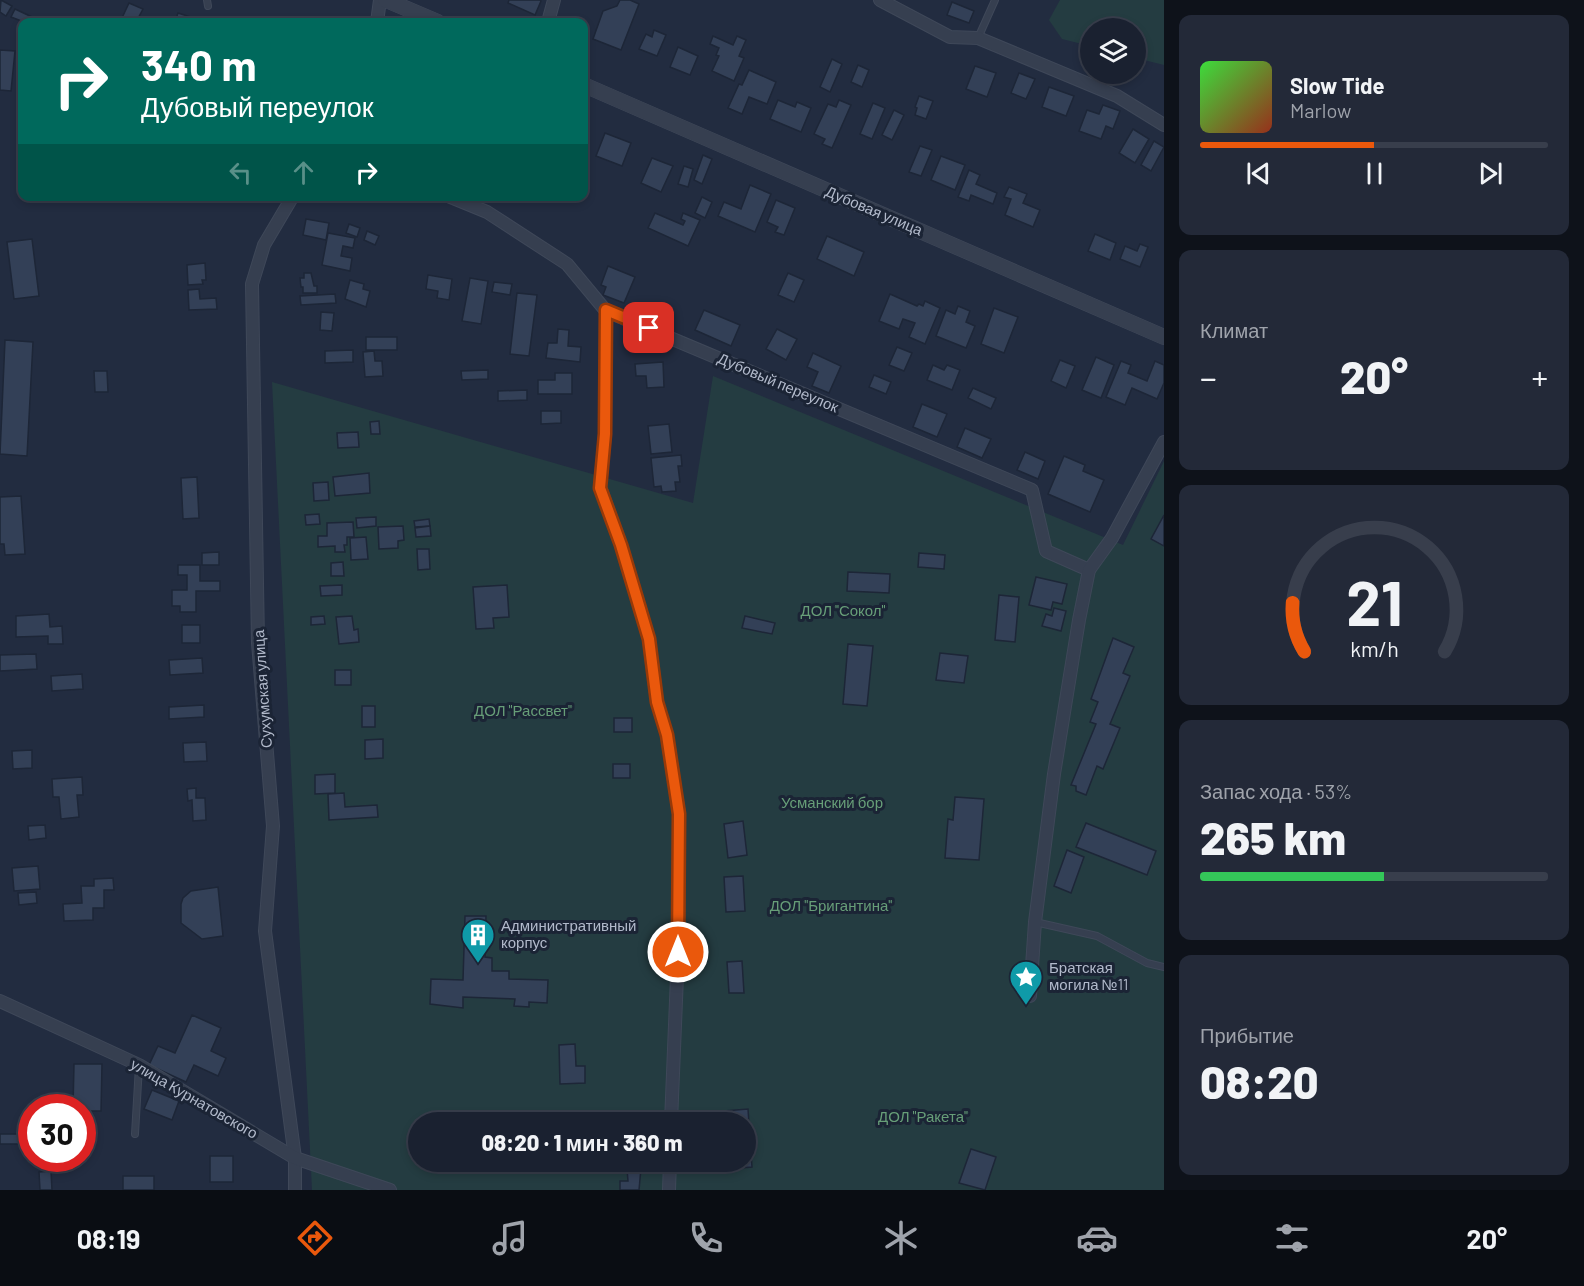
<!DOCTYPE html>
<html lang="ru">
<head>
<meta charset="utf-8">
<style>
  body { margin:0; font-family:Barlow,sans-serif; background:#232938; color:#f1f3f6; height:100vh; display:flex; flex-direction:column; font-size:22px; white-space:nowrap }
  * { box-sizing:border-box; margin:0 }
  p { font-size:20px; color:#9fa3ab }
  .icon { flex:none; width:33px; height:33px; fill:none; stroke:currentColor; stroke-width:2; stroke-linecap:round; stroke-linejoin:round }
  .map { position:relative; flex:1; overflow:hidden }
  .side { display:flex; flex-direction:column; gap:15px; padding:15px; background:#0e121a; width:420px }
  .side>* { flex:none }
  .hud { position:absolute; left:18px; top:18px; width:570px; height:183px; border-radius:12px; box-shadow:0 3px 9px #0003,0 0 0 2px #383e4c; background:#00695c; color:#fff; overflow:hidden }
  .controls { position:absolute; left:1080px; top:18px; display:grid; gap:12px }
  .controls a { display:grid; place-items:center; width:66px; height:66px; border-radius:50%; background:#1a2130; box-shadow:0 3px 9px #0003,0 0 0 2px #383e4c; font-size:30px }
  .speed { position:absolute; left:18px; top:1094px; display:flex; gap:12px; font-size:30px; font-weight:700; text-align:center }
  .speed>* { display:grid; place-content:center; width:78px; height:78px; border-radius:50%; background:#1a2130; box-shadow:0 3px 9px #0003,0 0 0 2px #383e4c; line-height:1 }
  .speed .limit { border:9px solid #d22; background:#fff; color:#111 }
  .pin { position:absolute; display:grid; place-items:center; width:51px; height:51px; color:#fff; margin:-26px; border-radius:12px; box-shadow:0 3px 9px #0006 }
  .me { position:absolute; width:66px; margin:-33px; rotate:0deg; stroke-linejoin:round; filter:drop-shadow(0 0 4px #0008) }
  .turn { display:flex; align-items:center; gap:21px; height:126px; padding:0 24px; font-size:27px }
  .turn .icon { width:78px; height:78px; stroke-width:2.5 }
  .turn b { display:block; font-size:42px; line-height:51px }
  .lanes { display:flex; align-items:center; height:57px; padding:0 24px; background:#0003; justify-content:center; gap:30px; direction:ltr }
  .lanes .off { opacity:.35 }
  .big { font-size:45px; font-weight:800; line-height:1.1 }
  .side .card { flex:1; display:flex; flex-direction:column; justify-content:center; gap:9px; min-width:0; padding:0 21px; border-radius:12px; background:#232938 }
  .side .dial { align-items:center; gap:0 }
  .dial svg { height:156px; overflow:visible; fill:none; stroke:#383e4c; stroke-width:7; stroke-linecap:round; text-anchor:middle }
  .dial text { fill:#f1f3f6; stroke:none }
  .song { display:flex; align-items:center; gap:18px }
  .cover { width:72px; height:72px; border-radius:9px; background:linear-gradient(135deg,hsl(120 70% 55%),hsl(10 70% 35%)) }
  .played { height:6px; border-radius:3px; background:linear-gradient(90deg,#ea580c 50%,#383e4c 50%) }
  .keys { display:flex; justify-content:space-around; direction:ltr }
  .heat { display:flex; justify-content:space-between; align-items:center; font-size:33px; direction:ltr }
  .charge { height:9px; border-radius:4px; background:linear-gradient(90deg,#34c759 53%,#383e4c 0) }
  .trip { position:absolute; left:408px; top:1112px; width:348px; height:60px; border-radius:30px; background:#1a2130; box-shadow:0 3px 9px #0003,0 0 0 2px #383e4c; font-weight:800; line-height:60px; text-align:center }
  .dock { display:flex; height:96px; justify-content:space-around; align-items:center; background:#0a0d13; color:#9fa3ab }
  .dock .icon { width:42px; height:42px }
  .dock .selected { color:#ea580c }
  .dock b { font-size:27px; color:#f1f3f6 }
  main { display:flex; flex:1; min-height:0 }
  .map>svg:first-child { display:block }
</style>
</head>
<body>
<main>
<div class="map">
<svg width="1164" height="1190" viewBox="0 0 1164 1190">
  <rect width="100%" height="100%" fill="#222c40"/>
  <g fill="#243c41" fill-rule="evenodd">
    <polygon points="1060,0 1164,0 1164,65 1136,58 1136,28 1090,28 1090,46 1062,39 1049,20"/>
    <path d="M 713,376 L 1123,545 L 1164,461 L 1164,1190 L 312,1190 L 272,382 L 693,503 ZM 418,1122 L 746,1122 L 746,1161 L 418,1161 Z"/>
  </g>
  <g fill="#334057" stroke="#1d2637" stroke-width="1.5">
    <polygon points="1,0 12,6 6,16 0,12"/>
    <polygon points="509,0 540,0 541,1 535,15 508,3"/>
    <polygon points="620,0 630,0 639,4 621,50 593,39 603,11 617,6"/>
    <polygon points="952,2 974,11 969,23 947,15"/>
    <polygon points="129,3 143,9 136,22 126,22 121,20"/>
    <polygon points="15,9 32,17 30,22 24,22 11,17"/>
    <polygon points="178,13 206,22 175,22"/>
    <polygon points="654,30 666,35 657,56 639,49 646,34 652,37"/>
    <polygon points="713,36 733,45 737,36 746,40 739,56 744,58 734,81 712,71 719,56 716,55 719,48 710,44"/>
    <polygon points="678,47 698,56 690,75 670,67"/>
    <polygon points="0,50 15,51 11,91 0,90"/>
    <polygon points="832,59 842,64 830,92 820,87"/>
    <polygon points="858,65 869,70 862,87 851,82"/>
    <polygon points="975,66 996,73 987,97 966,89"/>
    <polygon points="749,70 776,82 767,104 749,97 742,114 728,108 739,84 742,85"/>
    <polygon points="1019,73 1035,79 1026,99 1011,93"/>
    <polygon points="1049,87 1074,96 1066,116 1042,107"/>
    <polygon points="919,96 933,101 926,119 915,115 917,108 915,107"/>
    <polygon points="778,100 795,107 797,102 811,108 801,132 770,119"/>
    <polygon points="839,100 851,105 832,148 822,144 825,139 814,134 828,104 836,107"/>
    <polygon points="873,103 885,108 872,139 860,134"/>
    <polygon points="1103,105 1120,111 1113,129 1106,126 1101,139 1079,131 1087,110 1099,114"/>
    <polygon points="894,110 904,115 892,140 882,135"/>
    <polygon points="1133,129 1149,139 1135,163 1119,153"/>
    <polygon points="605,133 631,143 622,166 596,156"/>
    <polygon points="1154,141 1164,147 1151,171 1141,165"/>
    <polygon points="920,146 932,150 921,176 909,172"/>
    <polygon points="703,155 712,159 702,184 694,180"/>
    <polygon points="941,156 965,165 955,190 931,180"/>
    <polygon points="652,158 673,166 661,192 641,183"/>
    <polygon points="684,166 693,169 688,187 678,184"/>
    <polygon points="969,170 980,175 976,184 997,193 993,204 971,195 969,201 958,197"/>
    <polygon points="750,185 771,194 755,232 718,216 724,202 741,209"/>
    <polygon points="1009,187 1027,194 1023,203 1040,210 1033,227 1005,215 1011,199 1004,197"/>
    <polygon points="702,197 712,202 705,218 695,213"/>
    <polygon points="776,200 795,208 784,235 775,232 778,227 767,222"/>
    <polygon points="655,213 683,225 685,221 681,219 683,213 700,220 688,246 648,228"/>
    <polygon points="306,219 329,223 326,240 303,235"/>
    <polygon points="349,224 360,228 357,237 346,233"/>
    <polygon points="367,231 379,236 375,245 364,240"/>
    <polygon points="328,233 355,238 353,248 343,246 341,256 352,258 350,271 322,265"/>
    <polygon points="1095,234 1116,243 1110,260 1088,251"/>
    <polygon points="827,236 864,252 854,276 817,259"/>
    <polygon points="32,239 39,296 14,299 7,242"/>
    <polygon points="1140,244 1148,247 1140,267 1120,259 1125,246 1137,251"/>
    <polygon points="205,263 206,280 202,280 203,284 188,285 187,265"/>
    <polygon points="608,266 635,277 624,303 603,295 606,287 601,285"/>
    <polygon points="304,273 311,273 314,286 317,286 317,293 303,293 303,287 301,287 300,278 304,278"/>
    <polygon points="788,273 804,280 794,302 778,295"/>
    <polygon points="428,275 452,279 449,300 437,298 438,291 426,289"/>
    <polygon points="470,278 488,281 481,324 462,321"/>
    <polygon points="350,280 364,284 363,289 370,291 366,307 345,299"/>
    <polygon points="494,282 512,284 510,295 492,292"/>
    <polygon points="199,289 200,299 216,298 217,309 189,310 188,290"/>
    <polygon points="517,293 537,295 529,356 510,354"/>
    <polygon points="335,294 336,303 301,305 300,296"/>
    <polygon points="890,294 917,306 919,304 923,306 925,301 940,308 925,344 909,337 915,323 903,319 899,329 879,321"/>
    <polygon points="958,306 970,311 966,322 975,326 966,348 936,336 946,310 955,314"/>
    <polygon points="994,308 1018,317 1004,353 981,344"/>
    <polygon points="704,310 740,325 731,346 695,330"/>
    <polygon points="321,312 334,313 332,331 320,330"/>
    <polygon points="558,329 569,330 568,346 581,347 580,362 546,358 548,343 557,343"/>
    <polygon points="777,329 797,339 786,360 766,349"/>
    <rect x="366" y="337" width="31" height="13"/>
    <polygon points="5,340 33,342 27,456 0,454"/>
    <polygon points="897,347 912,353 904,371 889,365"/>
    <polygon points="353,350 353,362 325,363 325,351"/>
    <polygon points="374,351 375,361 382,361 383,376 365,377 363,352"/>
    <polygon points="813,353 841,366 829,393 812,386 818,372 807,367"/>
    <polygon points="1096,357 1114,365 1101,398 1082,390"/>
    <polygon points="1060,360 1075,366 1066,388 1051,381"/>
    <polygon points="1121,361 1131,365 1128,373 1147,381 1155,361 1164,365 1164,383 1157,399 1132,388 1125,405 1106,397"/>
    <polygon points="663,362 664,387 647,388 646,376 636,376 635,364"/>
    <polygon points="933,365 944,370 947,365 960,370 952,390 927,380"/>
    <polygon points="488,370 488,379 462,380 461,371"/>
    <polygon points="94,371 107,371 108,392 95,392"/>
    <polygon points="555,373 572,373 572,394 538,394 538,380 555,380"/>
    <polygon points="874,375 891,382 886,394 869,387"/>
    <polygon points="973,388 996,398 991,409 968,398"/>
    <polygon points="527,390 527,400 498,401 498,391"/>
    <polygon points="922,404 947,414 937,437 913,427"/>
    <polygon points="541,411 561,411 561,423 541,424"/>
    <polygon points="379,421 380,434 371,434 370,422"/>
    <polygon points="669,424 672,452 651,454 648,426"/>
    <polygon points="965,428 991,439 982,458 957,447"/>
    <polygon points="358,432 359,447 338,448 337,433"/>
    <polygon points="1025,452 1045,461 1038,479 1017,470"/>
    <polygon points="681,455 682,466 678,466 680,482 675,482 676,491 662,492 661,486 654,487 651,458"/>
    <polygon points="1064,456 1085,465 1083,471 1104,480 1090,512 1048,494"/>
    <polygon points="369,473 370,493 335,496 333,477"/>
    <polygon points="197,477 199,518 183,519 181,478"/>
    <polygon points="328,482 329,500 314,501 313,483"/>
    <polygon points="21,496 25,554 5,555 4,544 0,544 0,497"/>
    <polygon points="319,514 320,524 306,525 305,515"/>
    <polygon points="1164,515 1164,546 1151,539"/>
    <polygon points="376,517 376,526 357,528 356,518"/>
    <polygon points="429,519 430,526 415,527 414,521"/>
    <polygon points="353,522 354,537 347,537 347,545 344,545 345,552 335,552 335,546 318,547 318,536 327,536 327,523"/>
    <polygon points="403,526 404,540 398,541 398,548 379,549 378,527"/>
    <polygon points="430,526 431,536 416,537 415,528"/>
    <polygon points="366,537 368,559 351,560 350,538"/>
    <polygon points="417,549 429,549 430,569 418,570"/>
    <polygon points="219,552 219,565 202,565 202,553"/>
    <polygon points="919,553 945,555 944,569 918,567"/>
    <polygon points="343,562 344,576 331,576 331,563"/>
    <polygon points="178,565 200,565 200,581 220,581 220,591 196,591 196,612 180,612 180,606 172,606 172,590 187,590 187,575 178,575"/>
    <polygon points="848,572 890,574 889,593 847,591"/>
    <polygon points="1036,577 1067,584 1062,604 1053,602 1051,610 1029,605"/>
    <polygon points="342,585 342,595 321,596 320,586"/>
    <polygon points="507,585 509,617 493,618 494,628 476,629 473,587"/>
    <polygon points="999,595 1019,597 1015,642 995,640"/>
    <polygon points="1054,608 1066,611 1061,631 1042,626 1046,614 1052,616"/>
    <polygon points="49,614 50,627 62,626 63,644 48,644 48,636 16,637 16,616"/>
    <polygon points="324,616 325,624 311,625 311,617"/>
    <polygon points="352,616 354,630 358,629 359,642 339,644 336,617"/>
    <polygon points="745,616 775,623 772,634 742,628"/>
    <rect x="182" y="625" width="18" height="18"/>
    <polygon points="1113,638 1134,647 1123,673 1130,676 1110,724 1120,728 1103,769 1097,766 1086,795 1076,791 1076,786 1071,785 1096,724 1090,722 1098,702 1091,699"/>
    <polygon points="848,644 873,646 867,706 843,704"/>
    <polygon points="940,653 968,656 964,683 936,680"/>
    <polygon points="36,654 37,669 0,671 0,655"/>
    <polygon points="202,658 203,673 170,675 169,660"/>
    <rect x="335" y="670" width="16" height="15"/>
    <polygon points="82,674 83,689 52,691 51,676"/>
    <polygon points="204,705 204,717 169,719 169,707"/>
    <rect x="362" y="706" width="13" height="21"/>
    <rect x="614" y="718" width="18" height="14"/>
    <polygon points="383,739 383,758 365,759 365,740"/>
    <polygon points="206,742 207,761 184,762 183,743"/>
    <polygon points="32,750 32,768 13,769 12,751"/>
    <rect x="613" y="764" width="17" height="14"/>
    <polygon points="335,774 335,793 315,794 315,775"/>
    <polygon points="82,777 83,795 77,795 79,817 61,819 59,797 53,797 52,779"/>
    <polygon points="196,788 196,798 205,798 206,820 193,821 192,800 188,801 187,789"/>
    <polygon points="344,793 345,807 377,805 378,817 329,820 328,794"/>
    <polygon points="955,797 984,799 979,860 945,858 948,819 953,820"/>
    <polygon points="743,821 747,855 728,858 724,824"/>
    <polygon points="1086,823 1156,851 1147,875 1076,847"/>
    <polygon points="45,825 46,838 29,840 28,826"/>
    <polygon points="1067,850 1084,857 1071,893 1054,886"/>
    <polygon points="38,866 40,889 14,891 12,868"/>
    <polygon points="743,876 745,911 726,912 724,877"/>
    <polygon points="113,878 114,890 104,890 104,908 93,908 93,920 64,921 63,904 82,903 81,886 94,886 94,879"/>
    <polygon points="218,887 223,936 202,939 181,923 181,904 183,898 191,891"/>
    <polygon points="36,892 37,903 19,905 18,893"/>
    <polygon points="465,916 486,916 485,957 492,958 492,971 509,971 509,979 548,980 547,1003 529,1002 529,1007 514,1006 515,999 463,997 463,1008 430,1004 431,979 463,980"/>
    <polygon points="742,961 744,993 729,993 727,962"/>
    <polygon points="192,1015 221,1028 211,1051 226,1058 218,1076 194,1065 186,1082 149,1065 158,1046 175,1053"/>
    <polygon points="575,1044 576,1066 585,1066 585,1083 560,1084 559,1045"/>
    <polygon points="74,1064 102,1064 101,1111 82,1111 82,1107 73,1107"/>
    <polygon points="152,1090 179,1101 172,1120 144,1109"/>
    <polygon points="748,1109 752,1167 728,1169 728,1161 746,1161 746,1122 725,1122 724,1111"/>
    <polygon points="590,1113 590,1120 603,1119 603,1122 573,1122 572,1114"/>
    <rect x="0" y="1134" width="26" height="10"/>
    <polygon points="971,1149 996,1157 985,1190 959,1183"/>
    <rect x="210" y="1156" width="23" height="26"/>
    <polygon points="641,1168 639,1190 620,1190 620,1181 628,1181 627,1169"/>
    <polygon points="51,1171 52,1190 40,1190 39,1172"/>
    <rect x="123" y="1176" width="31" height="14"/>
  </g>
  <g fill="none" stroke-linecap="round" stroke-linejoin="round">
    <g stroke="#3f4859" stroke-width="8">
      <g id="service">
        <polyline points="207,0 208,6"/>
        <polyline points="978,38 995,0"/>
        <polyline points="1035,922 1097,936 1147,963 1164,967"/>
        <polyline points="135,1134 139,1066"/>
      </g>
    </g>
    <g stroke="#3f4859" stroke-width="14">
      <g id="minor">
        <polyline points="880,0 950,37 978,38 1117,96 1164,125"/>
        <polyline points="377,22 380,0"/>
        <polyline points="548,22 554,0"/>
        <polyline points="293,196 264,245 252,284 258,643 273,826 265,931 295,1158 295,1190"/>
        <polyline points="448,196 487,212 567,264 606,311 1032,490 1046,551 1089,570"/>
        <polyline points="606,311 605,434 600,487 621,545 649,639 657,702 667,735 679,814 678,952 671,1122"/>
        <polyline points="1030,996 1035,922 1054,774 1079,620 1089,570 1112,538 1164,442"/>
        <polyline points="0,1001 139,1065 295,1158 390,1190"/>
        <polyline points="669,1190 670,1161"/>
      </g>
    </g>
    <g stroke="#3f4859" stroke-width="16">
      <g id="tertiary">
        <polyline points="386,0 438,22"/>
        <polyline points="584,85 1164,337"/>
      </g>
    </g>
    <use href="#service" stroke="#363f50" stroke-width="6"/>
    <use href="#minor" stroke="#363f50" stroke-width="12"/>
    <use href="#tertiary" stroke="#363f50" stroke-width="15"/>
  </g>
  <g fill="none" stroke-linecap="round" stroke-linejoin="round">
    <g stroke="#983908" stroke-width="15">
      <polyline id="route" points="649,328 606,310 605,434 600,488 621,545 649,639 657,702 667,735 679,814 678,952"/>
    </g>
    <use href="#route" stroke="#ea580c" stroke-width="10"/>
  </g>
  <defs>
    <g id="building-pin" transform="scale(1.725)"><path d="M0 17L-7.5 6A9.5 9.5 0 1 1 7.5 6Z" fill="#0f9aa8" stroke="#1b2435"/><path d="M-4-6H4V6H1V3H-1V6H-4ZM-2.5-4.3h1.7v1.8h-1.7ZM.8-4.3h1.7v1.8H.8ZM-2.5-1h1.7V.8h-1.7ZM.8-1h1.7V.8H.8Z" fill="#fff"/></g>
    <g id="sight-pin" transform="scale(1.725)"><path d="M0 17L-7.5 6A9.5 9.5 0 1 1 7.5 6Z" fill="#0f9aa8" stroke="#1b2435"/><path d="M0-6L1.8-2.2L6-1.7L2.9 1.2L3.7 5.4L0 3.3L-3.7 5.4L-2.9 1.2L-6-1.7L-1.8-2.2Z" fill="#fff"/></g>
  </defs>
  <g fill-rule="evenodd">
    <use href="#building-pin" x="478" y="935"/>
    <use href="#sight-pin" x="1026" y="977"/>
  </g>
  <g text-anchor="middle" stroke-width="6" stroke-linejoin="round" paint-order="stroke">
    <g font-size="15" fill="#b2bacb" stroke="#1b2435">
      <text transform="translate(874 211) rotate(23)" y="5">Дубовая улица</text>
      <text transform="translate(778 383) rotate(23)" y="5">Дубовый переулок</text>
      <text transform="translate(263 689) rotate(-94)" y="5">Сухумская улица</text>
      <text transform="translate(194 1099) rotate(30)" y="5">улица Курнатовского</text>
    </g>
    <g font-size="15" fill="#679e78" stroke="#1b2435">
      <text x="843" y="616">ДОЛ "Сокол"</text>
      <text x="523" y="716">ДОЛ "Рассвет"</text>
      <text x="832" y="808">Усманский бор</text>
      <text x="831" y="911">ДОЛ "Бригантина"</text>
      <text x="923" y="1122">ДОЛ "Ракета"</text>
    </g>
    <g font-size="15" fill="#b2bacb" stroke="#1b2435" text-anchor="start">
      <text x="501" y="931">Административный<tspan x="501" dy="17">корпус</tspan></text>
      <text x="1049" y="973">Братская<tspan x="1049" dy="17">могила №11</tspan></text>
    </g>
  </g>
</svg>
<div class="controls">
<a><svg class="icon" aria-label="layers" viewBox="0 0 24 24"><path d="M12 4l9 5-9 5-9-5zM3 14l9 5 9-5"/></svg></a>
</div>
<div class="speed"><div class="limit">30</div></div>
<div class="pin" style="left:649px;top:328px;background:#d93025"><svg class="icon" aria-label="arrive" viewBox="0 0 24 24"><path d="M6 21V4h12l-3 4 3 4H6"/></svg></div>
<svg class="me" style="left:678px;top:952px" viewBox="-20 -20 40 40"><circle r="17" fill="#ea580c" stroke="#fff" stroke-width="3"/><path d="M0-11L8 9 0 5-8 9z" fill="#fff"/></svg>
<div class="trip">08:20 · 1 мин · 360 m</div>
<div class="hud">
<div class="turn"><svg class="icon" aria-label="right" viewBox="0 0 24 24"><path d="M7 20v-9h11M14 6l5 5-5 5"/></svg><div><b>340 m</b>Дубовый переулок</div></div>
<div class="lanes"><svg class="icon off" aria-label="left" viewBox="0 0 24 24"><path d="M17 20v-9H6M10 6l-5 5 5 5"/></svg><svg class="icon off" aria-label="ahead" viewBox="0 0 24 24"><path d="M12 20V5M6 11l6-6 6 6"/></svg><svg class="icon" aria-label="right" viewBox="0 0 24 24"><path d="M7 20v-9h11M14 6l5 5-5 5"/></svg></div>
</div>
</div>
<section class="side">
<div class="card">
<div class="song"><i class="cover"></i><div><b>Slow Tide</b><p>Marlow</p></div></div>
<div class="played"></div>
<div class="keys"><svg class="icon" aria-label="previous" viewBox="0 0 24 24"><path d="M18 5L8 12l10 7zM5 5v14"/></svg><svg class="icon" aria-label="pause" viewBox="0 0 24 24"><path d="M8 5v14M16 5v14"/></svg><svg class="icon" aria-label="next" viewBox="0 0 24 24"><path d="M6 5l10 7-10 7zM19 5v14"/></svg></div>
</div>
<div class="card"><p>Климат</p>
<div class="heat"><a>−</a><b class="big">20°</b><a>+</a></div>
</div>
<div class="card dial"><svg viewBox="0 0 100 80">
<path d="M14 69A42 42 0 1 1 86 69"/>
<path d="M14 69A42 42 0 0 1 8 44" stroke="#ea580c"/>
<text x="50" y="56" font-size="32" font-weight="700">21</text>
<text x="50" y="72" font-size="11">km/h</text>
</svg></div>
<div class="card"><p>Запас хода · 53%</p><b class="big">265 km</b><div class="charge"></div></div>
<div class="card"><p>Прибытие</p><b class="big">08:20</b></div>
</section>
</main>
<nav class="dock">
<b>08:19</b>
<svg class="icon selected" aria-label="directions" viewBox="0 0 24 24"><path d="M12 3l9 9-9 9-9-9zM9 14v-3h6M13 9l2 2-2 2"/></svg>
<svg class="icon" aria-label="music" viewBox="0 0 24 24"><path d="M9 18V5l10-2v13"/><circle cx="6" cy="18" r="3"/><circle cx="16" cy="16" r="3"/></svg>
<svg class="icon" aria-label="phone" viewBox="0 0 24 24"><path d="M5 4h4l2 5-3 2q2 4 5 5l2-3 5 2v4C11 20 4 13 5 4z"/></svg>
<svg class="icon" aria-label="climate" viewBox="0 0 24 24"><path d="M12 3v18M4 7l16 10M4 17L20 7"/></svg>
<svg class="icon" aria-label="car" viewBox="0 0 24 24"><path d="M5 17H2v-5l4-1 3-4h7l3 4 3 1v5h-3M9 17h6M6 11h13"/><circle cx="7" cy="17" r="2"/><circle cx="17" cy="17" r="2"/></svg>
<svg class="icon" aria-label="filters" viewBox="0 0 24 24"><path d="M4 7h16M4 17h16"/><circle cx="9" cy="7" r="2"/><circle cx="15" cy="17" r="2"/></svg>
<b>20°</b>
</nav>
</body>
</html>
